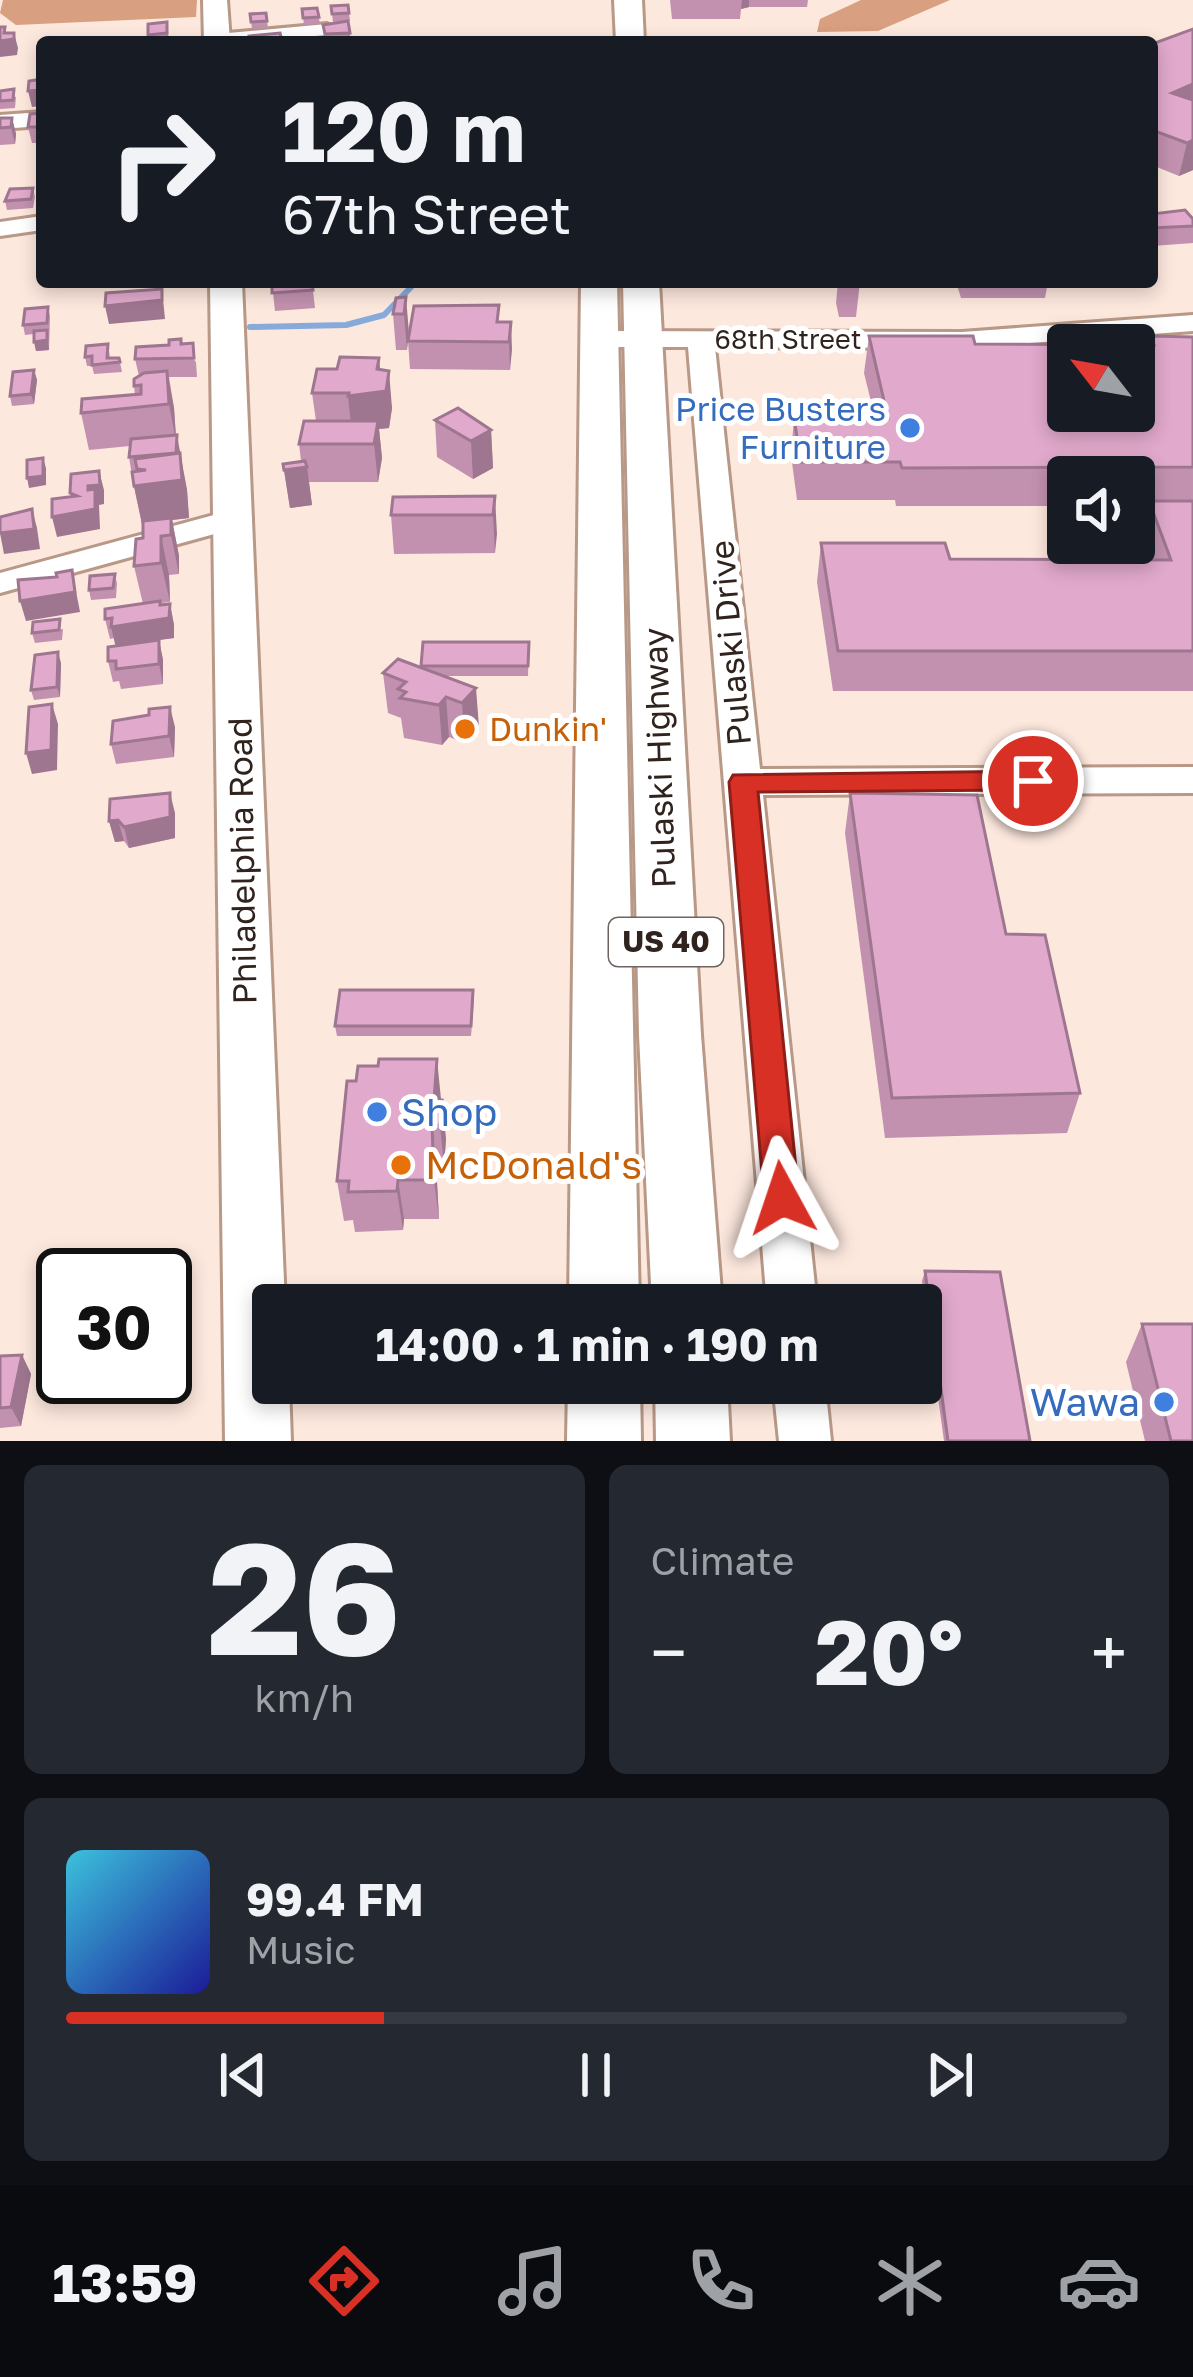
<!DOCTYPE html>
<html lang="en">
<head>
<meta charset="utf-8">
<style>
  body { margin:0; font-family:"Golos Text",sans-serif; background:#242831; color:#f1f3f6; height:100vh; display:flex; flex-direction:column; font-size:45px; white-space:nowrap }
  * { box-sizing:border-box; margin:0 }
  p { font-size:39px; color:#9ea1a6 }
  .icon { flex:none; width:66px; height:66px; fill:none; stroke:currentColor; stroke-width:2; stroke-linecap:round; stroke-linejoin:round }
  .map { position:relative; height:1441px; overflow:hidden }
  .sheet { display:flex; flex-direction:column; gap:24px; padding:24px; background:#0d0f14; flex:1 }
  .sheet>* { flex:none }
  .guide { position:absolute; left:36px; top:36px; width:1122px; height:252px; border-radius:12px; box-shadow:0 6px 18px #0003; background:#171b24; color:#f1f3f6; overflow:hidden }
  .needle { width:78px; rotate:301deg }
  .tools { position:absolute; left:1047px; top:324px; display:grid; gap:24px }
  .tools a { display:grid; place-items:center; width:108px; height:108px; border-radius:12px; background:#171b24; box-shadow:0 6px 18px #0003; font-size:60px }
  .speed { position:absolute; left:36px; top:1248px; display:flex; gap:24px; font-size:60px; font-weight:700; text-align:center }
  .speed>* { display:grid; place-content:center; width:156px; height:156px; border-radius:50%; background:#171b24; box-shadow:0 6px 18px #0003; line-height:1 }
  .speed .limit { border:6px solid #111; border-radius:18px; background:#fff; color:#111 }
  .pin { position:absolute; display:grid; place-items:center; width:102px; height:102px; color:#fff; margin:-51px; border:6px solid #fff; border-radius:50%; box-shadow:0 3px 12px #0007 }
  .me { position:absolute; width:132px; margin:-66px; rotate:355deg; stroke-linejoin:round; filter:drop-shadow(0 0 9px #0008) }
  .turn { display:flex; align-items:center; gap:42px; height:252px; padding:0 48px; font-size:54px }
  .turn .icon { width:156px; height:156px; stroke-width:2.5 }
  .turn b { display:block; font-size:84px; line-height:102px }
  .big { font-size:90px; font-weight:700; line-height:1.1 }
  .sheet .widget { flex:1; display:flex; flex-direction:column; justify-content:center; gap:18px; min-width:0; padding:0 42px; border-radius:18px; background:#242831 }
  .sheet .dial { align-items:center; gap:0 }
  .dial b { font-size:156px; line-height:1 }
  .song { display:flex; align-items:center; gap:36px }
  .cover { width:144px; height:144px; border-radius:18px; background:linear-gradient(135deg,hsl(190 70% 55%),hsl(240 70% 35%)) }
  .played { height:12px; border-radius:6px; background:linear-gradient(90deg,#d93025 30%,#363941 30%) }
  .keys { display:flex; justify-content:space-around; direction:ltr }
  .heat { display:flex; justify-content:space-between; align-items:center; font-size:66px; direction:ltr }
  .sheet .tiles { flex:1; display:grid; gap:24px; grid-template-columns:1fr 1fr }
  .widget:last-child { grid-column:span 2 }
  .trip { position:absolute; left:252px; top:1284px; width:690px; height:120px; border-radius:12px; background:#171b24; box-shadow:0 6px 18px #0003; font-weight:700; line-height:120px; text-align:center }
  .menu { display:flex; height:192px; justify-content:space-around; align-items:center; background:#090b0e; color:#9ea1a6 }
  .menu .icon { width:84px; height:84px }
  .menu .selected { color:#d93025 }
  .menu b { font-size:54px; color:#f1f3f6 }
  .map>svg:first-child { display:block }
</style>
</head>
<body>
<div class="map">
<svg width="1193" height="1441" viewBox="0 0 1193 1441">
  <rect width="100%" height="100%" fill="#fde8de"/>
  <g fill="#d89f81">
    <polygon points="3,0 197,0 196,17 16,25 0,13"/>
    <polygon points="861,0 950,0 878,31 817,32 820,19"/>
  </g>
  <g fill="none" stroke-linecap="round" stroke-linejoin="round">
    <polyline stroke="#86abda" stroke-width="6" points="250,327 346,325 384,315 416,282"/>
    <g stroke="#b89887" stroke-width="6">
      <g id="minor">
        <polygon points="327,24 337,30 334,34 261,42 207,40 217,34"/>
        <polygon points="42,112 42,126 0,129 0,115"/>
        <polygon points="42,216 42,230 0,236 0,222"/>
        <polygon points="1193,315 1193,331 962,348 715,347 760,769 1193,767 1193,793 763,795 817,1305 767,1305 688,347 599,347 585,339 599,331 962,332"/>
        <polygon points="236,509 252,518 247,525 0,593 0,573"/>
        <polygon points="773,1383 825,1383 831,1441 779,1441"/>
      </g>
    </g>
    <g stroke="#b89887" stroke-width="6">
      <g id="major">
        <polygon points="203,0 227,0 230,42 204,42"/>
        <polygon points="210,282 242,282 285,1305 273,1305 273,1383 289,1383 291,1441 225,1441"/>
      </g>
    </g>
    <g stroke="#b89887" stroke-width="6">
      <g id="highway">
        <polygon points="614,0 642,0 644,42 616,42"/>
        <polygon points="581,282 617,282 639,1305 569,1305"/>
        <polygon points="623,282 659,282 701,1035 722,1305 652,1305 639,1035"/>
        <polygon points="568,1383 640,1383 641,1441 567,1441"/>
        <polygon points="655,1383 727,1383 730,1441 656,1441"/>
      </g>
    </g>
    <use href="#minor" fill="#fff" fill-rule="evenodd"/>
    <use href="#major" fill="#fff" fill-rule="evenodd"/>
    <use href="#highway" fill="#fff" fill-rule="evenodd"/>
  </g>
  <g fill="#c291af">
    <polygon points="670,0 808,0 807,7 749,7 741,9 740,19 672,19"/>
    <polygon points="348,5 350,21 333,22 331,6"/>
    <polygon points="317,8 320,24 304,25 302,9"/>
    <polygon points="266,13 268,28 252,29 250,14"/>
    <polygon points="348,21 351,42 325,42 323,25"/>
    <polygon points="167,22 169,41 145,42 149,40 148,24"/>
    <polygon points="1193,29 1193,170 1179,176 1152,165 1152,44"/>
    <polygon points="0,91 16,97 15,108 0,109"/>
    <polygon points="42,113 42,143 32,143 28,127"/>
    <polygon points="0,118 12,118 16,134 15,144 0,145"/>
    <polygon points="33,188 35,197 33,208 7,210 5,201"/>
    <polygon points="1152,214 1193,219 1193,243 1152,246"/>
    <polygon points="312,282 315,308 275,311 272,284"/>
    <polygon points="838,282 860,282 856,317 839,317 836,303"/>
    <polygon points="956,282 1048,282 1045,298 961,298"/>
    <polygon points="406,297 407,350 396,350 393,314"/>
    <polygon points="48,307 50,316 49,350 36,351 34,334 25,335 23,325"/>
    <polygon points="500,322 511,322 510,370 410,369 408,341"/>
    <polygon points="869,336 975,344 1149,345 1151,336 1193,337 1193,691 833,691 817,582 821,543 950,559 1146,560 1139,539 1147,506 1134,506 1134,477 1068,477 1068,506 896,506 895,500 797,500 791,455 794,418 875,418 864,373"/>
    <polygon points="108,344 110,358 119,358 122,372 94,374 92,366 87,366 85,357"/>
    <polygon points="182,344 196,362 197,377 169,377 174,408 176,435 187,490 189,518 172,520 179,556 179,574 169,575 170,602 161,603 161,605 170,604 174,625 174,638 159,640 163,660 163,684 121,689 119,681 113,682 108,661 116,646 114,638 110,639 105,619 143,604 134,566 143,538 142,524 133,482 129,457 130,446 89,450 81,413 135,395 134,386 139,376 135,359"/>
    <polygon points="379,358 380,370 392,408 389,428 379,429 382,458 378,482 309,482 312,505 290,508 283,464 301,461 299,444 316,421 312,393 337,369"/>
    <polygon points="34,370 37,380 34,404 12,406 10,396"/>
    <polygon points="435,420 491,430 493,468 473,479 437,457"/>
    <polygon points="495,496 495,553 394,554 391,515"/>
    <polygon points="115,574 117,584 116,598 91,600 89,590"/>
    <polygon points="63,629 62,640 35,643 32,633"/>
    <polygon points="529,642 528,676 446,676 479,727 465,743 449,737 442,745 404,738 401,718 388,713 383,673 421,667"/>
    <polygon points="61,663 60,697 34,700 31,690"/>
    <polygon points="149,715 175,727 174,757 116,764 111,744"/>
    <polygon points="850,793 1006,934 1080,1093 1067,1133 885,1138 845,833"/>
    <polygon points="175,813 175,838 129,848 124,841 115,842 109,821"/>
    <polygon points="474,1000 471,1036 337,1036 335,1026"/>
    <polygon points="441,1100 446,1139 444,1165 436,1164 439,1219 404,1219 403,1230 355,1232 353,1220 344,1221 337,1181"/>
    <polygon points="925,1271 1030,1441 944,1441 922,1281"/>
    <polygon points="1142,1324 1193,1441 1145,1441 1126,1362"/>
    <polygon points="22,1355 31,1374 21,1426 0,1428 0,1356"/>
  </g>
  <g fill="#9e768f">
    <polygon points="742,0 749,0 749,7 741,9"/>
    <polygon points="5,27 8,40 14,33 18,48 17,55 0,57 0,41"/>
    <polygon points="1193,84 1193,113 1172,93"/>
    <polygon points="42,90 42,106 32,107 28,91"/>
    <polygon points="12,118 16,134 15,144 11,127"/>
    <polygon points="1193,140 1193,170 1179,176 1187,143"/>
    <polygon points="335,282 362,282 362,283 335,286"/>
    <polygon points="162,289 165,319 109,324 105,306"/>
    <polygon points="406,297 409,333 407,350 404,314"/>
    <polygon points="511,322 512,350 510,370 509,342"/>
    <polygon points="47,330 49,350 36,351 34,342"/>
    <polygon points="379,358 382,391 389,371 392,408 389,428 379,429 382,458 378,482 374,444 352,434 348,396 377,369"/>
    <polygon points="34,370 37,380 34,404 31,394"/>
    <polygon points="167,371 174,408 176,440 177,435 187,490 189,518 172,520 179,556 179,574 171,535 142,524 134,486 176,453 176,441 169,404"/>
    <polygon points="491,430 493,468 473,479 471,441"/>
    <polygon points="43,458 46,468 46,485 29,488 27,478"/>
    <polygon points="307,467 312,505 290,508 284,470"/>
    <polygon points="99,471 104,490 104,504 99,505 100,529 57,537 52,517 88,486"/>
    <polygon points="495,496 497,534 495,553 493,515"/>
    <polygon points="32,509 37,528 40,549 4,554 0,533"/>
    <polygon points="161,536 169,575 170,602 161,563"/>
    <polygon points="72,570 80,612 26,621 20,601"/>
    <polygon points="170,604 174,625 174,638 159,640 163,660 163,684 159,664 116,648 111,627 164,618"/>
    <polygon points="58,652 61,663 60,697 57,687"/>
    <polygon points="476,688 479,727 465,743 462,703"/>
    <polygon points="446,697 449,737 442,745 439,705"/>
    <polygon points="52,704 58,724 57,770 32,774 26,753"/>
    <polygon points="170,707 175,727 174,757 169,736"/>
    <polygon points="170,793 175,813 175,838 129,848 124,827"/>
    <polygon points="118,820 124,841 115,842 109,821"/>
    <polygon points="437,1059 441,1099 434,1100"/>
    <polygon points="442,1100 446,1139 444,1165 440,1125"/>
    <polygon points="432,1125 436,1164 439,1219 434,1180"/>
    <polygon points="398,1180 404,1219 403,1230 397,1191"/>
    <polygon points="22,1355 31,1374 21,1426 11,1407"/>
  </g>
  <g fill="#e1a9cc" stroke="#9e768f" stroke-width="3" fill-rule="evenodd">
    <polygon points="348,5 349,13 332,14 331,6"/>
    <polygon points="317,8 319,17 303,18 302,9"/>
    <polygon points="266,13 267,21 251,22 250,14"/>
    <polygon points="348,21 350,33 325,34 323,25"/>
    <polygon points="167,22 167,33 148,35 148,24"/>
    <polygon points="0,27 5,27 4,33 14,33 14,39 0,41"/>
    <polygon points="1193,29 1193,84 1172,93 1193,100 1193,140 1187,143 1152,130 1152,44"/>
    <polygon points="280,33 282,40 250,42 249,36"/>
    <polygon points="166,37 166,42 145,42 145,41"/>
    <polygon points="42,79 42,90 28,91 29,81"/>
    <polygon points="14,89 13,100 0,101 0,91"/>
    <polygon points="42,113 42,127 28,127 30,114"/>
    <polygon points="0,118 12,118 11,127 0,128"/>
    <polygon points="33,188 31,199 5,201 10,189"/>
    <polygon points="1185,210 1193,219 1193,226 1152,228 1152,214"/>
    <polygon points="289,282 312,282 313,290 272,293 272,284"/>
    <polygon points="162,289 162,300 105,306 106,293"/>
    <polygon points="406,297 404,314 393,314 396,298"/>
    <polygon points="499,305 497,322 511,322 509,342 408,341 414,306"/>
    <polygon points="48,307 47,323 23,325 25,309"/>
    <polygon points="47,330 47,340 34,342 34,331"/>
    <path d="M 869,336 L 973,336 L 975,344 L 1154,345 L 1151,336 L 1193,337 L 1193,467 L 902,468 L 900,462 L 801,462 L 794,418 L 888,418 ZM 1068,345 L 1134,345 L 1134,411 L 1068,411 Z"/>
    <polygon points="181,339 181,344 193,343 194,358 135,359 136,347 169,345 169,340"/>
    <polygon points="108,344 107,358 119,358 120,362 92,365 92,356 85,357 86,346"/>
    <polygon points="340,357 379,358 377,369 389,371 386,391 348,396 349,393 312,393 317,369 337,369"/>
    <polygon points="34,370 31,394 10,396 13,372"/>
    <polygon points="167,371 169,404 81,413 82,399 141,394 141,385 134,386 134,379 144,373"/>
    <polygon points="458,408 491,430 471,441 435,420"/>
    <polygon points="304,421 378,421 374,444 299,444"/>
    <polygon points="177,435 176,453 129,457 131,439"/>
    <polygon points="180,453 182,480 134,486 132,472 146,470 137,469 135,459"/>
    <polygon points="43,458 43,476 27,478 27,460"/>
    <polygon points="305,461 307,467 284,470 283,464"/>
    <polygon points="99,471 100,485 88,486 88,490 95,489 95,509 52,517 52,499 77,496 70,493 71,474"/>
    <polygon points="495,496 493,515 391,515 393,497"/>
    <polygon points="1149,501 1193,501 1193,651 838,651 821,543 945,543 950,559 1171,560"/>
    <polygon points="32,509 34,529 0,533 0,517"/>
    <polygon points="171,518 171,535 161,536 161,563 134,566 136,539 143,538 143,521"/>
    <polygon points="72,570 75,592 20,601 18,580 57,577 56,573"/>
    <polygon points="115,574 113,588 89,590 90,576"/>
    <polygon points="160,601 160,605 170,604 169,618 111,627 112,618 105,619 105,609"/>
    <polygon points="60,619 59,630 32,633 33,622"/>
    <polygon points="159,640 159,664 116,669 116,661 108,661 108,647"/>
    <polygon points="423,642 529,642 528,666 421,666"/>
    <polygon points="58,652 57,687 31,690 35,655"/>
    <polygon points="398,659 476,688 462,703 446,697 439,705 400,698 406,692 398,689 406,682 383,673"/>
    <polygon points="52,704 51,750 26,753 29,707"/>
    <polygon points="170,707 169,736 111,744 113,721 149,715 149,709"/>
    <polygon points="170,793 170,817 124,827 118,820 109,821 110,799"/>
    <polygon points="850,793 977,795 1006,934 1045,935 1080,1093 892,1098"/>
    <polygon points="340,990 473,990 471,1026 335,1026"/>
    <polygon points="379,1059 437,1059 434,1100 442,1100 440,1125 432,1125 434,1180 398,1180 397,1191 348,1192 349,1181 337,1181 347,1081 356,1081 358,1066 378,1066"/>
    <polygon points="925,1271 1000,1272 1030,1441 948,1441"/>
    <polygon points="1142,1324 1193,1324 1193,1441 1171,1441"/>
    <polygon points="22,1355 11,1407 0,1408 0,1356"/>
  </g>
  <polygon fill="#d93025" stroke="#8d1f18" stroke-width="3" points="1033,771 1047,781 1033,790 758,792 799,1198 794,1209 782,1214 769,1209 764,1198 729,782 733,775"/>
  <g fill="#3f7fe0" stroke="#fff" stroke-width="4.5">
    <circle cx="910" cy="428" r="12"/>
    <circle cx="377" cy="1112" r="12"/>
    <circle cx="1164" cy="1402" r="12"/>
  </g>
  <g fill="#e8710a" stroke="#fff" stroke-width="4.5">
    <circle cx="465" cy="729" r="12"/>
    <circle cx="401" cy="1165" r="12"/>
  </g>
  <g text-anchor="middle" stroke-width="10" stroke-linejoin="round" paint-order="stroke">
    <g font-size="27" fill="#30231d" stroke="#fff">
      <text x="788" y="349">68th Street</text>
    </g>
    <rect fill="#fff" stroke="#6e6561" stroke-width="3" x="609" y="918" width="114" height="48" rx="9"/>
    <g font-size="30" font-weight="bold" fill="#30231d">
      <text x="666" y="952">US 40</text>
    </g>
    <g font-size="33" fill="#366cbe" stroke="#fff" text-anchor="end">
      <text x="886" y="421">Price Busters<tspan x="886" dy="38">Furniture</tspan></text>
    </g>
    <g font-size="33" fill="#30231d" stroke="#fff">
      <text transform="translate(730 643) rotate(-95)" y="12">Pulaski Drive</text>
      <text transform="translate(659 758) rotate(-92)" y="12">Pulaski Highway</text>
      <text transform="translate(242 861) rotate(-91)" y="12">Philadelphia Road</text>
    </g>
    <g font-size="33" fill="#c56008" stroke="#fff" text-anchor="start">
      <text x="489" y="741">Dunkin'</text>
    </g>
    <g font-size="39" fill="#366cbe" stroke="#fff" text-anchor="start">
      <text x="401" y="1126">Shop</text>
      <text x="1140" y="1416" text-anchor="end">Wawa</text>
    </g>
    <g font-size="39" fill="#c56008" stroke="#fff" text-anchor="start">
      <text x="425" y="1179">McDonald's</text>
    </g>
  </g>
</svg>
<div class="tools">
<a><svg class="needle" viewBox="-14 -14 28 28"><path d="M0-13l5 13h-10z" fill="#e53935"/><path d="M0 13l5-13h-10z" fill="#9ea1a6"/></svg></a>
<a><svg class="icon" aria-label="sound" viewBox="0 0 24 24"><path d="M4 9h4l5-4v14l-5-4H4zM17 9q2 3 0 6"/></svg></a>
</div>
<div class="speed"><div class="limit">30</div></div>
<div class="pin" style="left:1033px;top:781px;background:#d93025"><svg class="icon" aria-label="arrive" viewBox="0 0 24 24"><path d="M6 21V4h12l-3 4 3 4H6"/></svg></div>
<svg class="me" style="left:782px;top:1198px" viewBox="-20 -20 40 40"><path d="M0-17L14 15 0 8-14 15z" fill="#d93025" stroke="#fff" stroke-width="4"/></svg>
<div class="trip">14:00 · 1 min · 190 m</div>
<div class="guide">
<div class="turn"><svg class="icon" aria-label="right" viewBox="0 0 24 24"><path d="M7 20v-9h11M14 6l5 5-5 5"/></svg><div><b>120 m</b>67th Street</div></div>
</div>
</div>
<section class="sheet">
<div class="tiles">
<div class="widget dial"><b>26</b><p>km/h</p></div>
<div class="widget"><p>Climate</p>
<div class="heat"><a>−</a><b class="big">20°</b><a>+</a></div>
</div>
<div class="widget">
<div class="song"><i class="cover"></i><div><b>99.4 FM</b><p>Music</p></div></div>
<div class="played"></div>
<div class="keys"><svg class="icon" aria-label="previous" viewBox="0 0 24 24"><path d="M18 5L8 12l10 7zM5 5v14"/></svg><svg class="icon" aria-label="pause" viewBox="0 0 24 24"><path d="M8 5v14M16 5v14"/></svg><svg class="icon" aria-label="next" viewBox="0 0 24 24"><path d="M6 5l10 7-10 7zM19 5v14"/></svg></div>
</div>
</div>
</section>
<nav class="menu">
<b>13:59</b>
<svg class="icon selected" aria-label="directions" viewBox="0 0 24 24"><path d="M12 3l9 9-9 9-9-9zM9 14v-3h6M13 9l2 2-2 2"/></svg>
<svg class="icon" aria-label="music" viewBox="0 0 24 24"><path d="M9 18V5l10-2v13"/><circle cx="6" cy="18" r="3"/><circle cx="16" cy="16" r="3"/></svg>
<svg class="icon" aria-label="phone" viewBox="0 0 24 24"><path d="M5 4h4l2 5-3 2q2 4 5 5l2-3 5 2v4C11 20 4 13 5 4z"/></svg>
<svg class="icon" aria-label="climate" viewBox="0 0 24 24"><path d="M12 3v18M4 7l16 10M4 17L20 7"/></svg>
<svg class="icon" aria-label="car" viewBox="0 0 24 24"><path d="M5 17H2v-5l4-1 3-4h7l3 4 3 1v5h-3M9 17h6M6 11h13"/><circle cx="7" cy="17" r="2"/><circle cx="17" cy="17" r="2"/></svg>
</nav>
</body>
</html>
